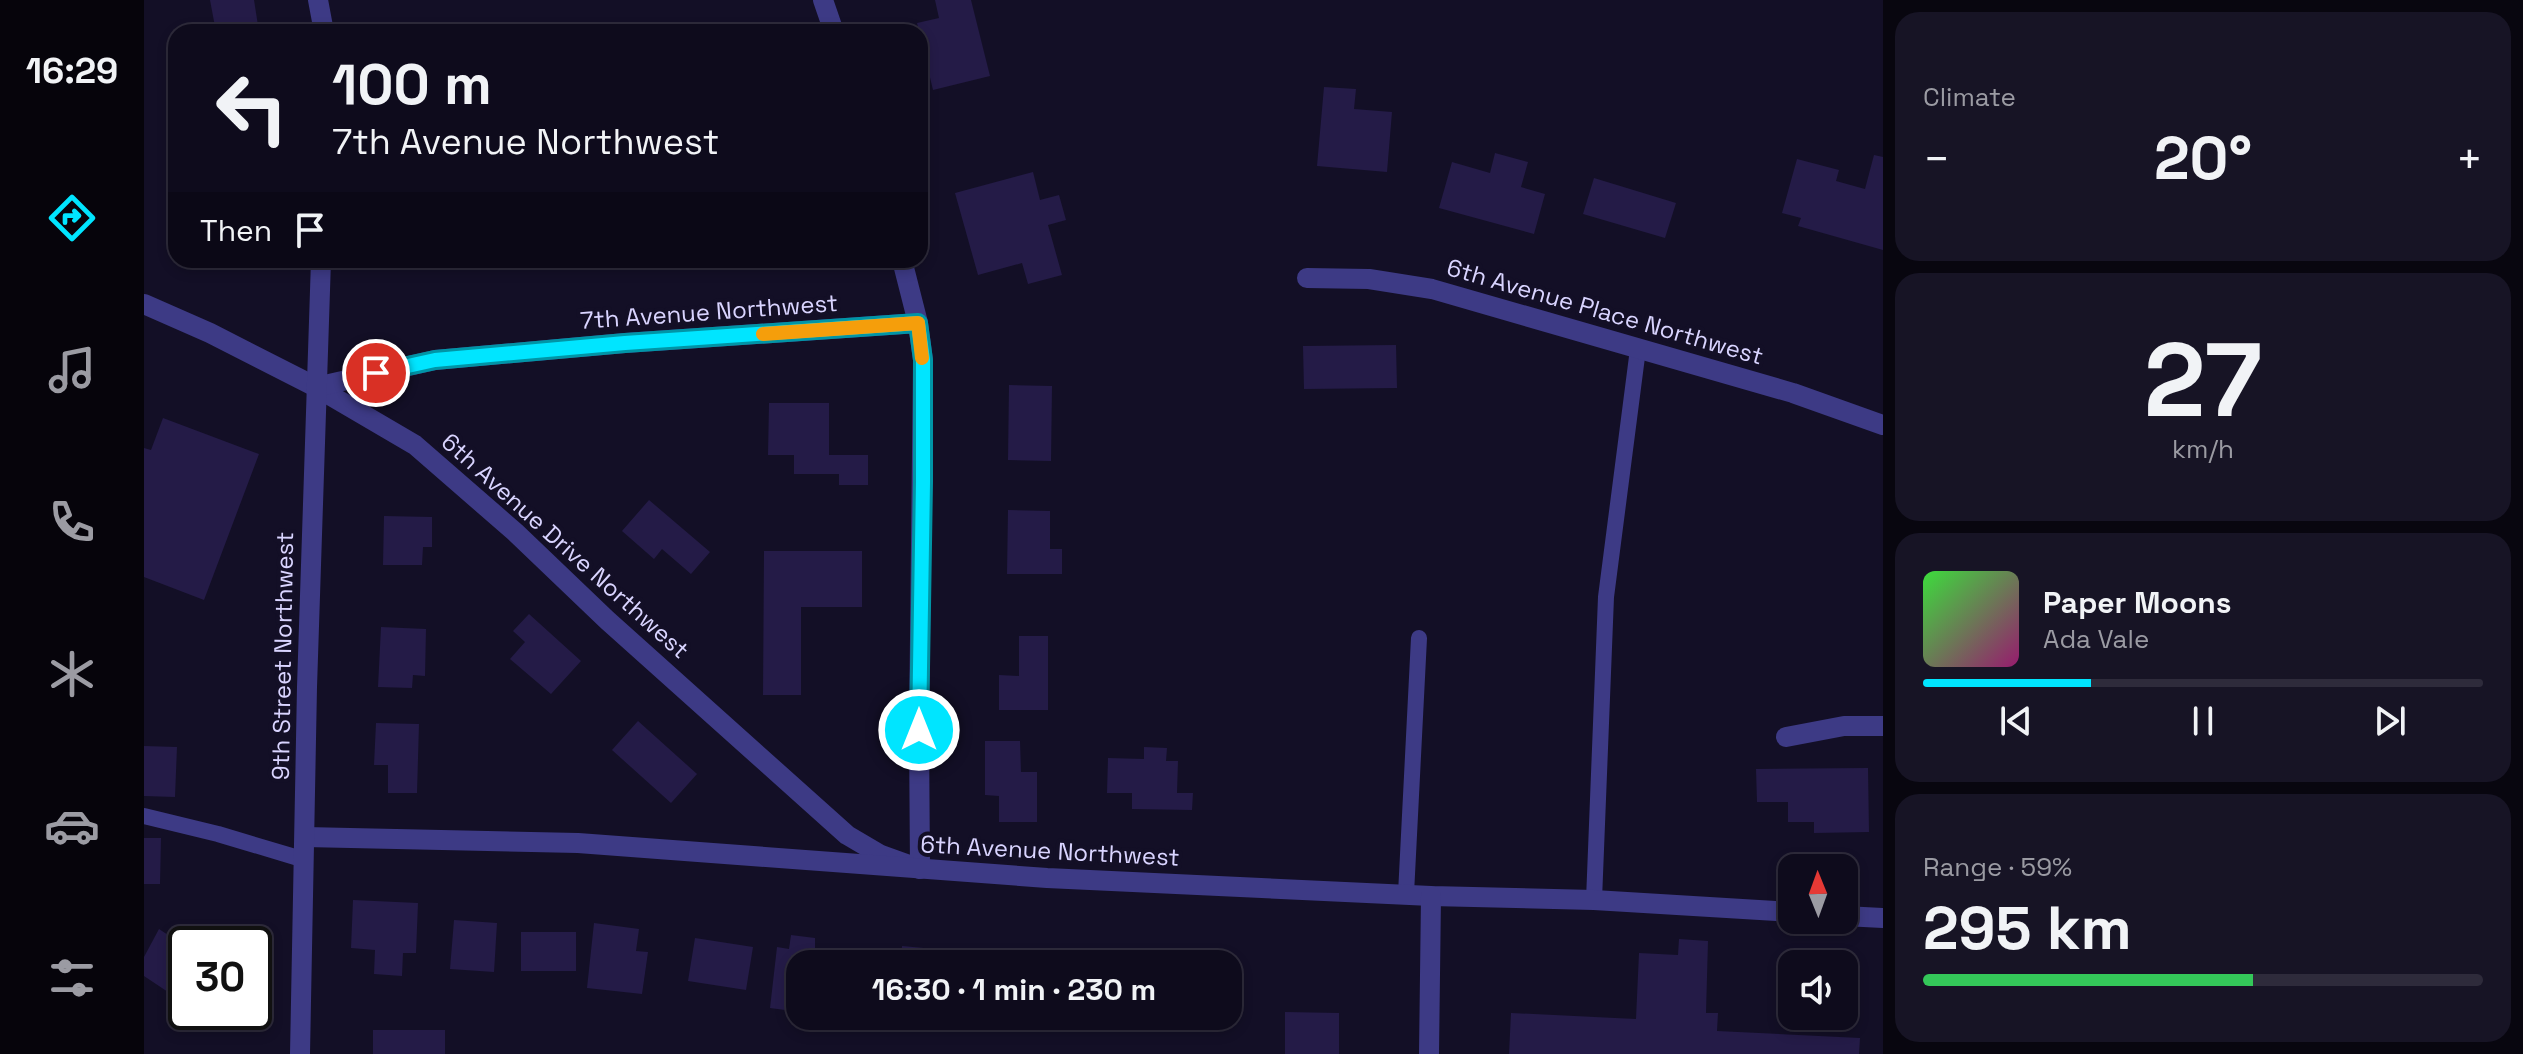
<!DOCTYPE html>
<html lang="en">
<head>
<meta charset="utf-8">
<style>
  body { margin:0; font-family:"Space Grotesk",sans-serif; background:#171425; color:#f1f3f6; height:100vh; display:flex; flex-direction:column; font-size:30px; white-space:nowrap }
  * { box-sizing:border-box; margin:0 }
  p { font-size:26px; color:#9b9ba3 }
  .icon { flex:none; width:44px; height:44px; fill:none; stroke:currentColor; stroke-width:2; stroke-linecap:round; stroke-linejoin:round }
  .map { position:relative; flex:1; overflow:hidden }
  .sheet { display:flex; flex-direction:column; gap:12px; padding:12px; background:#08060f; width:640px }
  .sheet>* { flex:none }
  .banner { position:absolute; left:24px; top:24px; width:760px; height:244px; border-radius:24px; box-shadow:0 4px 12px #0003,0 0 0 2px #2e2b3b; background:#0e0b1c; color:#f1f3f6; overflow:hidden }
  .needle { width:52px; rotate:359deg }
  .controls { position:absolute; left:1634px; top:854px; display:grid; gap:16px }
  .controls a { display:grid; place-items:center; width:80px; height:80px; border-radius:16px; background:#0e0b1c; box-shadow:0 4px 12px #0003,0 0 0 2px #2e2b3b; font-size:40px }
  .speed { position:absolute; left:24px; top:926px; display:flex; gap:16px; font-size:40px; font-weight:700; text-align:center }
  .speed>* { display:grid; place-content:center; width:104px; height:104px; border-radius:50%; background:#0e0b1c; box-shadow:0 4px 12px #0003,0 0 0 2px #2e2b3b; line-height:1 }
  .speed .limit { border:4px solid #111; border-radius:12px; background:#fff; color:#111 }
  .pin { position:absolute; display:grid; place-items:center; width:68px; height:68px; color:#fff; margin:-34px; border:4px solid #fff; border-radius:50%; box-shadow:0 2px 8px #0007 }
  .me { position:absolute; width:88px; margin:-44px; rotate:0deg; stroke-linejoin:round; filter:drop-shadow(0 0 6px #0008) }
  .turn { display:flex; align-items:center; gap:28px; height:168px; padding:0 32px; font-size:36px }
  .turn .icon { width:104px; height:104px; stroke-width:2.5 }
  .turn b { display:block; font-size:56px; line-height:68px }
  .then { display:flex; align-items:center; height:76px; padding:0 32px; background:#0003; gap:16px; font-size:30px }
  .big { font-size:60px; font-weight:800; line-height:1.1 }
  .sheet .tile { flex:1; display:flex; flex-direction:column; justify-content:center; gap:12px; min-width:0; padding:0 28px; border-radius:24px; background:#171425 }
  .sheet .dial { align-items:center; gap:0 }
  .dial b { font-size:104px; line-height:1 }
  .song { display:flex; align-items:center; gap:24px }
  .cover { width:96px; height:96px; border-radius:12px; background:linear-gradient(135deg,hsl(120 70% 55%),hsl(320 70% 35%)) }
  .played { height:8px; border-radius:4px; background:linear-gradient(90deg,#00e5ff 30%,#2e2b3b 30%) }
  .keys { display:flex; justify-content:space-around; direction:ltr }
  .heat { display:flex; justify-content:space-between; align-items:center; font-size:44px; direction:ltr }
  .charge { height:12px; border-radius:6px; background:linear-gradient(90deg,#34c759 59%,#2e2b3b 0) }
  .trip { position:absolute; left:642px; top:950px; width:456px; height:80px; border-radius:24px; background:#0e0b1c; box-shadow:0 4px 12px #0003,0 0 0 2px #2e2b3b; font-weight:800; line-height:80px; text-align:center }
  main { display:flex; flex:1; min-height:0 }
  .tabs { display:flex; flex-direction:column; width:144px; justify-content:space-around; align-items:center; background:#06040b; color:#9b9ba3 }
  .tabs .icon { width:56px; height:56px }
  .tabs .active { color:#00e5ff }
  .tabs b { font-size:36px; color:#f1f3f6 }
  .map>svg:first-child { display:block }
</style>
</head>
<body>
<main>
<nav class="tabs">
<b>16:29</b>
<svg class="icon active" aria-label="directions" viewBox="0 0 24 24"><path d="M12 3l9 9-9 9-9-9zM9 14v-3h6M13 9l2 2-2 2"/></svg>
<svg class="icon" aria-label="music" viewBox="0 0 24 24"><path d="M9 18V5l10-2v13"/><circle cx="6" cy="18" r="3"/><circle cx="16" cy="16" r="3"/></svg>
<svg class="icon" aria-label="phone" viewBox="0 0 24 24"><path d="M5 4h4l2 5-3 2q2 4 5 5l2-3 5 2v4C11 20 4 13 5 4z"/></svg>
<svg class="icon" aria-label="climate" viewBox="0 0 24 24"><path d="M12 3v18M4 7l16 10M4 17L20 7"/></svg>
<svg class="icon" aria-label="car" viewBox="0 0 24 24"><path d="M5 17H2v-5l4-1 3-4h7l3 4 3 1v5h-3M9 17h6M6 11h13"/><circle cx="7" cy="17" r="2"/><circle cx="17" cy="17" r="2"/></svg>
<svg class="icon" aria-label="filters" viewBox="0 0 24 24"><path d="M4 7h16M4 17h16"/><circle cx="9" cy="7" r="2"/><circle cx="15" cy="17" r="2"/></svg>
</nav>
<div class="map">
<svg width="1739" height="1054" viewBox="0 0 1739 1054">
  <rect width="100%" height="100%" fill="#130f26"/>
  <g fill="#241b47">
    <polygon points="66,0 110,0 115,32 72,32"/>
    <polygon points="791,0 827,0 846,76 789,90 773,23 795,18"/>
    <rect x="258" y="25" width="38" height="7"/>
    <polygon points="1180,87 1212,89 1210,109 1248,112 1243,172 1173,166"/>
    <polygon points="1351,153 1384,162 1377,187 1401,194 1390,234 1295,208 1308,162 1346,173"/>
    <polygon points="1730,155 1739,157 1739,250 1654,226 1657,218 1638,213 1653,159 1695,170 1692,181 1721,189"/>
    <polygon points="889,172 896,200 915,195 922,220 904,225 918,275 884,284 878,263 834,275 811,193"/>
    <polygon points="1450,178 1532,203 1521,238 1439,214"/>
    <polygon points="1252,345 1253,388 1160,389 1159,346"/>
    <polygon points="865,385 908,386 907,461 864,460"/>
    <polygon points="625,403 685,403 685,455 724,455 724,485 695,485 695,474 650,474 650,455 624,455"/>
    <polygon points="19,418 115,454 60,600 0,577 0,448 7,450"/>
    <polygon points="505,500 566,552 547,574 518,549 510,559 478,531"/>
    <polygon points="864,510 906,511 906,549 918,549 918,574 863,574"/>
    <polygon points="240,516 288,517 288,547 279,547 278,565 239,565"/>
    <polygon points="620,551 718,551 718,607 657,607 657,695 619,695"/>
    <polygon points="385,614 437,661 407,694 366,659 381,642 369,631"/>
    <polygon points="237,627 282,629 281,676 269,675 268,688 234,687"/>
    <polygon points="875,636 904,636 904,710 855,710 855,675 875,676"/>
    <polygon points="494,721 553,774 527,803 468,750"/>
    <polygon points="232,723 275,724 273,793 244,793 244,765 230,765"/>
    <polygon points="841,741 876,741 877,772 893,772 893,822 855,822 855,796 841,795"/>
    <polygon points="0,746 33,747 31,797 0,796"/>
    <polygon points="1000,747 1023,748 1022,761 1034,761 1033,793 1049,793 1048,810 988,809 988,793 963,793 964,758 1000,759"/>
    <polygon points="1724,768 1725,832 1670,833 1670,822 1644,822 1644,802 1613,802 1612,769"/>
    <polygon points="0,838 17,838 16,884 0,884"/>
    <polygon points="209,900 274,903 272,953 259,953 258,976 230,974 231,950 207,948"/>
    <polygon points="310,920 353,923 350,972 306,969"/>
    <polygon points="450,923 495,929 492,951 504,952 498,994 443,988"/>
    <polygon points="15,929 42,947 42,1004 0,976 0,957"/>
    <rect x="377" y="932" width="55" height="39"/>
    <polygon points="647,935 671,938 671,949 681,950 680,964 656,964 656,1012 626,1008 633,947 645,949"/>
    <polygon points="551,938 609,947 602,990 544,981"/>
    <polygon points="1535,939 1564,941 1562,1013 1574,1013 1573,1031 1716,1038 1715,1054 1365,1054 1367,1013 1492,1019 1495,953 1534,955"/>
    <polygon points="758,946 802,950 802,964 757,964"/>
    <polygon points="1141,1012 1195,1013 1195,1054 1141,1054"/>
    <polygon points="753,1016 799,1016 798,1023 753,1018"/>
    <polygon points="856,1016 907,1016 907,1022 855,1020"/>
    <rect x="229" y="1030" width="72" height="24"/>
  </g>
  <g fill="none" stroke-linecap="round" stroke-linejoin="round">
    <g stroke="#3d3a85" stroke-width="16">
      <polyline points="0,816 74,834 161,860"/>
      <polyline points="1262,894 1275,638"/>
      <polyline points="1450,900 1462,597 1494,349"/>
    </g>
    <g stroke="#3d3a85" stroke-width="20">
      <polyline points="174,0 180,32"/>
      <polyline points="679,0 690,32"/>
      <polyline points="1163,278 1225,279 1288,289 1649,393 1739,425"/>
      <polyline points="0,304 66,333 172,387 271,445 371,532 463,620 703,835 737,855 776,869 775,730 779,360 774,323 758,260"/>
      <polyline points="172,387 291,360 481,343 774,323"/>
      <polyline points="1642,737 1700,726 1739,726"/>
      <polyline points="161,837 434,843 903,878 1287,896 1450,900 1648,912"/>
      <polyline points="1700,916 1739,918"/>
      <polyline points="156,1054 163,687 177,260"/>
      <polyline points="1285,1054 1287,896"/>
    </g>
  </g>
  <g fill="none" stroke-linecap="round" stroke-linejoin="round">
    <g stroke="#0095a6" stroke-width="20">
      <polyline id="route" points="232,373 291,360 481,343 774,323 779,360 779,482 775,730"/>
    </g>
    <use href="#route" stroke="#00e5ff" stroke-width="14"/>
    <polyline stroke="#f59e0b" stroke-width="14" points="619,334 774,323 778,358"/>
  </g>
  <g text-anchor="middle" stroke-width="8" stroke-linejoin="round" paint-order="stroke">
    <g font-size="24" fill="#d9d4ff" stroke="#130f26">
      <text transform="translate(565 312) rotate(-4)" y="8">7th Avenue Northwest</text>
      <text transform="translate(1461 312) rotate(16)" y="8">6th Avenue Place Northwest</text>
      <text transform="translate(421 546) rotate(42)" y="8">6th Avenue Drive Northwest</text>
      <text transform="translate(139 656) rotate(-89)" y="8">9th Street Northwest</text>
      <text transform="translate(906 851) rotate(3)" y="8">6th Avenue Northwest</text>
    </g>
  </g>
</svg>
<div class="controls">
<a><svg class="needle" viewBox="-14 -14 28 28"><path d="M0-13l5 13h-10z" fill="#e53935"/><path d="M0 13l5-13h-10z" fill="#9b9ba3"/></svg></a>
<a><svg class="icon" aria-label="sound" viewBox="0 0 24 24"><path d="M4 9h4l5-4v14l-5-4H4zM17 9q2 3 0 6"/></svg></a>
</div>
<div class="speed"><div class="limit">30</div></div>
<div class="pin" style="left:232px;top:373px;background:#d93025"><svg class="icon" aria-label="arrive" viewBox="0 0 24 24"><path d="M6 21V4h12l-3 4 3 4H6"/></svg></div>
<svg class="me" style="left:775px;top:730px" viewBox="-20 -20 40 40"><circle r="17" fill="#00e5ff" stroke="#fff" stroke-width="3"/><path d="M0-11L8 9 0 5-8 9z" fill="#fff"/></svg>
<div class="trip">16:30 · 1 min · 230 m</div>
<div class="banner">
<div class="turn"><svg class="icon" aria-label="left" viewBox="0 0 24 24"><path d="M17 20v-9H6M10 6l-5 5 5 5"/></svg><div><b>100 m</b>7th Avenue Northwest</div></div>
<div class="then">Then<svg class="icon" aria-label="arrive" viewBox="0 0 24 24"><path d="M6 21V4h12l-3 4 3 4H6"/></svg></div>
</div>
</div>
<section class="sheet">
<div class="tile"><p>Climate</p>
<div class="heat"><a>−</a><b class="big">20°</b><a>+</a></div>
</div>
<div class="tile dial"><b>27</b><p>km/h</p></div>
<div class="tile">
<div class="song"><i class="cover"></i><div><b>Paper Moons</b><p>Ada Vale</p></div></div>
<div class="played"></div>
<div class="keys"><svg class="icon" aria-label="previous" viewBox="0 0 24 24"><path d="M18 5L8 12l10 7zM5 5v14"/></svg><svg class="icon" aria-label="pause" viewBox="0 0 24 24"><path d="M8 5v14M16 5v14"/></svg><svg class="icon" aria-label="next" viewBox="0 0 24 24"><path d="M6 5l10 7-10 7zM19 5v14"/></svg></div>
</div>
<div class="tile"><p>Range · 59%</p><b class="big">295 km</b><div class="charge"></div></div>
</section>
</main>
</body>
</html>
